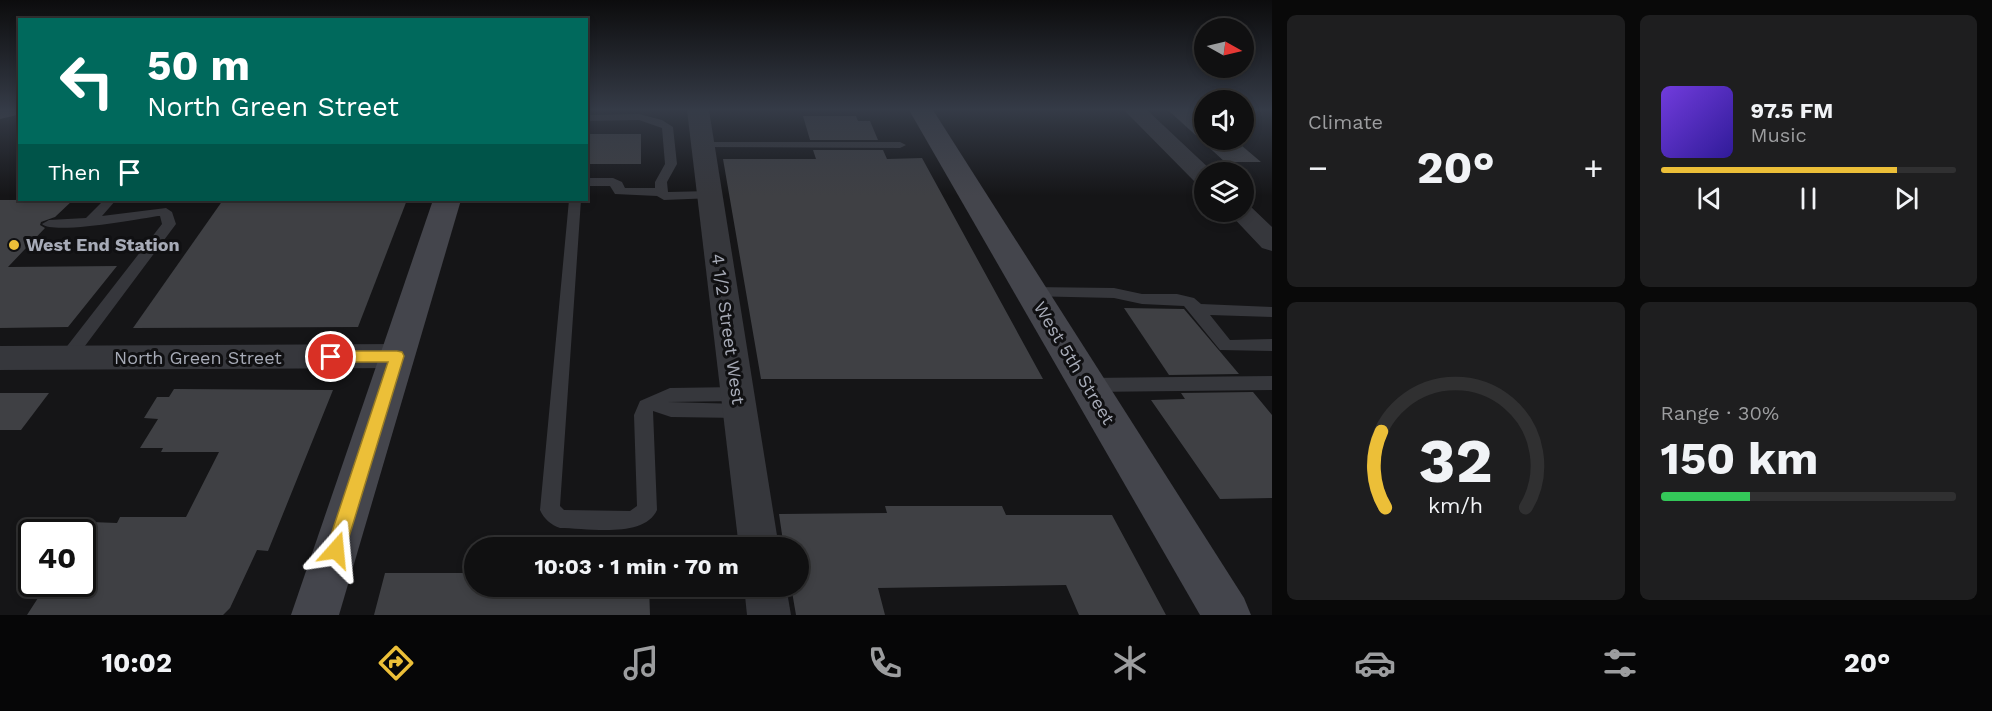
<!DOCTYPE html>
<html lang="en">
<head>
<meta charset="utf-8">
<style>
  body { margin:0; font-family:"Work Sans",sans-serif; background:#1e1e1f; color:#f1f3f6; height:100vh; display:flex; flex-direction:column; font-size:22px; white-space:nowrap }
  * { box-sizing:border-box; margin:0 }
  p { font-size:20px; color:#9c9d9f }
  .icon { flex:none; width:33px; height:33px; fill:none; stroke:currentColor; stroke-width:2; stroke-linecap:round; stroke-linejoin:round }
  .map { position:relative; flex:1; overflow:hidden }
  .side { display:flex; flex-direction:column; gap:15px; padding:15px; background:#090909; width:720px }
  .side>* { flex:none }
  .top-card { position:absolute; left:18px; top:18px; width:570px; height:183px; border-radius:0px; box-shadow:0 3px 9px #0003,0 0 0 2px #303031; background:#00695c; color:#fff; overflow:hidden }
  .needle { width:39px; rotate:98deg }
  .fabs { position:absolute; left:1194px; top:18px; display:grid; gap:12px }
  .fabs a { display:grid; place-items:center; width:60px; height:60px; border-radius:50%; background:#101011; box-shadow:0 3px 9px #0003,0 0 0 2px #303031; font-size:30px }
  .speed { position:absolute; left:18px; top:519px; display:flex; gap:12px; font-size:30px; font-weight:700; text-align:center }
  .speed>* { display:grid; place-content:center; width:78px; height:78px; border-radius:50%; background:#101011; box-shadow:0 3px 9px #0003,0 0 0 2px #303031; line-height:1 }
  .speed .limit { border:3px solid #111; border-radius:9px; background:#fff; color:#111 }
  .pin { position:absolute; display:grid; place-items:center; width:51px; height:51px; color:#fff; margin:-26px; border:3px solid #fff; border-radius:50%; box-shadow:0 2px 6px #0007 }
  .me { position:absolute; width:66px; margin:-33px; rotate:18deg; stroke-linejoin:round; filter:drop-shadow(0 0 4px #0008) }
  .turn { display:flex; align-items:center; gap:21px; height:126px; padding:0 30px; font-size:27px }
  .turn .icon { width:78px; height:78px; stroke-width:2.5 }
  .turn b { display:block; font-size:42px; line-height:51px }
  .then { display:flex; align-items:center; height:57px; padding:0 30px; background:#0003; gap:12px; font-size:22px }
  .big { font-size:45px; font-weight:700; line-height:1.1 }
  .side .tile { flex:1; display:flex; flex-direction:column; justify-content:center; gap:9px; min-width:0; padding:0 21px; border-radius:9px; background:#1e1e1f }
  .side .dial { align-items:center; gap:0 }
  .dial svg { height:156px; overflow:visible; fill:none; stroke:#303031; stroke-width:7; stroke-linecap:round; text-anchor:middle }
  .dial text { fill:#f1f3f6; stroke:none }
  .song { display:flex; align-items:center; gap:18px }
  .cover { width:72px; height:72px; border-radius:9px; background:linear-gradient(135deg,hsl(260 70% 55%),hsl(250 70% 35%)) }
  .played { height:6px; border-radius:3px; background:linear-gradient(90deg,#ecbf38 80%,#303031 80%) }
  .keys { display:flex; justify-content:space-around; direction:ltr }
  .heat { display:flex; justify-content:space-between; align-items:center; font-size:33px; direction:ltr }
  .charge { height:9px; border-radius:4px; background:linear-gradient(90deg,#34c759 30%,#303031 0) }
  .side .tiles { flex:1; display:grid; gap:15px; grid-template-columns:repeat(2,1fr) }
  .trip { position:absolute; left:464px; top:537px; width:345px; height:60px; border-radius:30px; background:#101011; box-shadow:0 3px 9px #0003,0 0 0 2px #303031; font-weight:700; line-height:60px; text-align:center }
  .dock { display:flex; height:96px; justify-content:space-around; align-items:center; background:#060607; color:#9c9d9f }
  .dock .icon { width:42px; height:42px }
  .dock .current { color:#ecbf38 }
  .dock b { font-size:27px; color:#f1f3f6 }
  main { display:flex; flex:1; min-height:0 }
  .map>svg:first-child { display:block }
</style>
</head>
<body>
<main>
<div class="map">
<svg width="1272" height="615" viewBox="0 0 1272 615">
  <rect width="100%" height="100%" fill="#151517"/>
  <g fill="#3f4044">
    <polygon points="1168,110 1198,110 1204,116 1204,140 1235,140 1261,162 1225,162"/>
    <polygon points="803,116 856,116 858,121 870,121 878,140 810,140"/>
    <rect x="586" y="134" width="55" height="30"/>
    <polygon points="813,150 883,150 887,159 922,158 1043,379 761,379 723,159 816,159"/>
    <polygon points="0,200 73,200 55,217 41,222 40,225 45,228 8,267 117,266 68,327 0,328"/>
    <polygon points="223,200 407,200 358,327 133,328"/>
    <polygon points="1124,308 1184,309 1239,374 1169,375"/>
    <polygon points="174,389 333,390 268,551 257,550 230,608 223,615 27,615 47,584 82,584 82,537 91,522 117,523 120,517 186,517 219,452 161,452 163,448 140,448 158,419 144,418 157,397 169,397"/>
    <polygon points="1253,392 1272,415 1272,498 1220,499 1151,400 1185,399 1181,393"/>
    <polygon points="0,393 49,393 21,430 0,430"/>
    <polygon points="885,506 1002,506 1006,515 1112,515 1166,615 1079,615 1066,585 878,588 885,615 796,615 791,586 798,586 798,548 784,548 779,514 887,513"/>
    <polygon points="385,573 474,573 474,586 649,586 650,615 374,615"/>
  </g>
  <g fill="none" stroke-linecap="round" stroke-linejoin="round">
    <g fill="#36373c" fill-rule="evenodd">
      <polygon points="639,114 662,120 673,127 677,164 667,182 668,192 710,191 716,195 714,198 664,200 657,196 615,194 610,186 586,186 586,178 613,178 622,182 625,188 655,188 655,182 665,164 662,128 639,120 586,121 586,115"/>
      <polygon points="703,142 900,142 906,145 900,148 699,147 699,143"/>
      <path d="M 104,200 L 116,200 L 102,216 L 166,208 L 172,212 L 176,224 L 73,362 L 61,362 L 59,358 L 61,354 L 162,224 L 160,216 L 158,216 C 139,219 53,235 42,224 L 49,220 L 86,218 Z"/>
      <path d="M 569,200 L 581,200 L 560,506 L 564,510 L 630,511 L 637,506 L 634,415 L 640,401 L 670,388 L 738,387 L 744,389 L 746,394 L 744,399 L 738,401 L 668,402 L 740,404 L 746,406 L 749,411 L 746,416 L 740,418 L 671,417 L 653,411 L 657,510 C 644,539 587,528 560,528 C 551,525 544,519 540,510 Z"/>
      <polygon points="1031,287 1114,288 1142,294 1177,294 1194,298 1201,304 1272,307 1272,317 1210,315 1230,340 1272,339 1272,351 1220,350 1184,306 1142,304 1114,298 1026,296 1024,292 1026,288"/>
      <polygon points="1272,376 1272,390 1088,392 1082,390 1080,385 1082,380 1088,378"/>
    </g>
    <g fill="#36373c" fill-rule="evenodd">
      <polygon points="687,110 709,110 779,548 739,548"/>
      <polygon points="1124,110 1147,110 1213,172 1204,172 1204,184 1195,182"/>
      <polygon points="1244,205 1250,206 1272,227 1272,251 1262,248 1228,212 1244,212"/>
      <polygon points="397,344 408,347 413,356 408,365 397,368 0,370 0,346"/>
      <polygon points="744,586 786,586 791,615 747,615"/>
    </g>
    <g fill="#44454c" fill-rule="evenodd">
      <polygon points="0,110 20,110 17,115 0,119"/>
      <polygon points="909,110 933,110 1244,598 1251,615 1200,615"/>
      <polygon points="433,200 461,200 339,615 291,615"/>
    </g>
  </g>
  <linearGradient id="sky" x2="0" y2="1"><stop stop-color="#0c0c0d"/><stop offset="0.56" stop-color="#353b47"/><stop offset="1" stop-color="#353b47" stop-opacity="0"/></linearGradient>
  <rect width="1272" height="196" fill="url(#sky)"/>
  <polygon fill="#ecbf38" stroke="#997c24" stroke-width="1.5" points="331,351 397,351 402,352 404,356 345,550 342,557 336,559 329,557 326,550 388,362 331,362 326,361 324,357 326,353"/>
  <circle fill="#ecbf38" stroke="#101012" stroke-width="2" cx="14" cy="245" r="6"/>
  <g text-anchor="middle" stroke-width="6" stroke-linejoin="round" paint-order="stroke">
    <g font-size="18" font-weight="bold" fill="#a7abb7" stroke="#101012" text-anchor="start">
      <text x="26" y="251">West End Station</text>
    </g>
    <g font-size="18" fill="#a7abb7" stroke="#101012">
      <text transform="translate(728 329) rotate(82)" y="6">4 1/2 Street West</text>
      <text x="198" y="364">North Green Street</text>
      <text transform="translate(1074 363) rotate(59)" y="6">West 5th Street</text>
    </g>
  </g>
</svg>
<div class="fabs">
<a><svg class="needle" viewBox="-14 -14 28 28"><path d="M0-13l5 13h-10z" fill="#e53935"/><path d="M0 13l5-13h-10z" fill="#9c9d9f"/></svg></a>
<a><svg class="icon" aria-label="sound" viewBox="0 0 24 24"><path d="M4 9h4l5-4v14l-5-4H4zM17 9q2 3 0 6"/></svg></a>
<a><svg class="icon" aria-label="layers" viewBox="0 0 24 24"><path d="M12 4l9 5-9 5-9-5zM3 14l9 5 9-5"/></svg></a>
</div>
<div class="speed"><div class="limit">40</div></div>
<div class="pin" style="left:331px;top:357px;background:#d93025"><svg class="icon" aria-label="arrive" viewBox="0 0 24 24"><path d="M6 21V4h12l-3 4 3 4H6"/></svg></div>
<svg class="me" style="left:336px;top:550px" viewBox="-20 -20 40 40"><path d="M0-17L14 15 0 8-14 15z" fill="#ecbf38" stroke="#fff" stroke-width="4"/></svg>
<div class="trip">10:03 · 1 min · 70 m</div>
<div class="top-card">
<div class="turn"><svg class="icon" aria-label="left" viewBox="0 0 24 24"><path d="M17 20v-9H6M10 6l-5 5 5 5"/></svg><div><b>50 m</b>North Green Street</div></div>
<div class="then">Then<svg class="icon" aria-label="arrive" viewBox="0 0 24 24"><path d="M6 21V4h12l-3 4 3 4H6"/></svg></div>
</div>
</div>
<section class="side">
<div class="tiles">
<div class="tile"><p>Climate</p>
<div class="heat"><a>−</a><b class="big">20°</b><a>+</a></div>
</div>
<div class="tile">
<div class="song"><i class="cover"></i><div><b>97.5 FM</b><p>Music</p></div></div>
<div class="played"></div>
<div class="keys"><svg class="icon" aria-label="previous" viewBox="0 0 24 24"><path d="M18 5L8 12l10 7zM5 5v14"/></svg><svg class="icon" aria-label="pause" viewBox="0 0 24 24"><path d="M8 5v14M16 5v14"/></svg><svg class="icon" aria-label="next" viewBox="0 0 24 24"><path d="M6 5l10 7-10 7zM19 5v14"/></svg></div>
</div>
<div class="tile dial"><svg viewBox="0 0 100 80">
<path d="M14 69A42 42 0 1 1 86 69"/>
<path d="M14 69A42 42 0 0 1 12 30" stroke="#ecbf38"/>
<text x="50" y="56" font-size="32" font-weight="700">32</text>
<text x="50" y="72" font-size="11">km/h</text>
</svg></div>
<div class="tile"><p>Range · 30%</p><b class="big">150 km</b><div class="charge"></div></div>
</div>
</section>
</main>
<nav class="dock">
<b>10:02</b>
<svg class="icon current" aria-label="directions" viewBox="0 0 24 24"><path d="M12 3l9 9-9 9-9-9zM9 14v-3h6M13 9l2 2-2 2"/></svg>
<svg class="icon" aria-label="music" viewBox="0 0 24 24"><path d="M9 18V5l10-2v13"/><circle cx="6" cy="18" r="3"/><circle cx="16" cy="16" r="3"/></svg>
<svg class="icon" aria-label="phone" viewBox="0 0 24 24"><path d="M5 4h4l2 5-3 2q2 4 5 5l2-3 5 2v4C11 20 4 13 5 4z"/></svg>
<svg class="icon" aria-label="climate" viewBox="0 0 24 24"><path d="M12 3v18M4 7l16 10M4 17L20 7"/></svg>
<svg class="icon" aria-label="car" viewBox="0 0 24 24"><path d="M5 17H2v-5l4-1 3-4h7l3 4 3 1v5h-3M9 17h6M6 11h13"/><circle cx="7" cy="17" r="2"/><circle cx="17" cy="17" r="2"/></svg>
<svg class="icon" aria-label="filters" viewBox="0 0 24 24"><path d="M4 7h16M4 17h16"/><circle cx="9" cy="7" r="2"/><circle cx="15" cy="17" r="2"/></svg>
<b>20°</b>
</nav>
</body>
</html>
